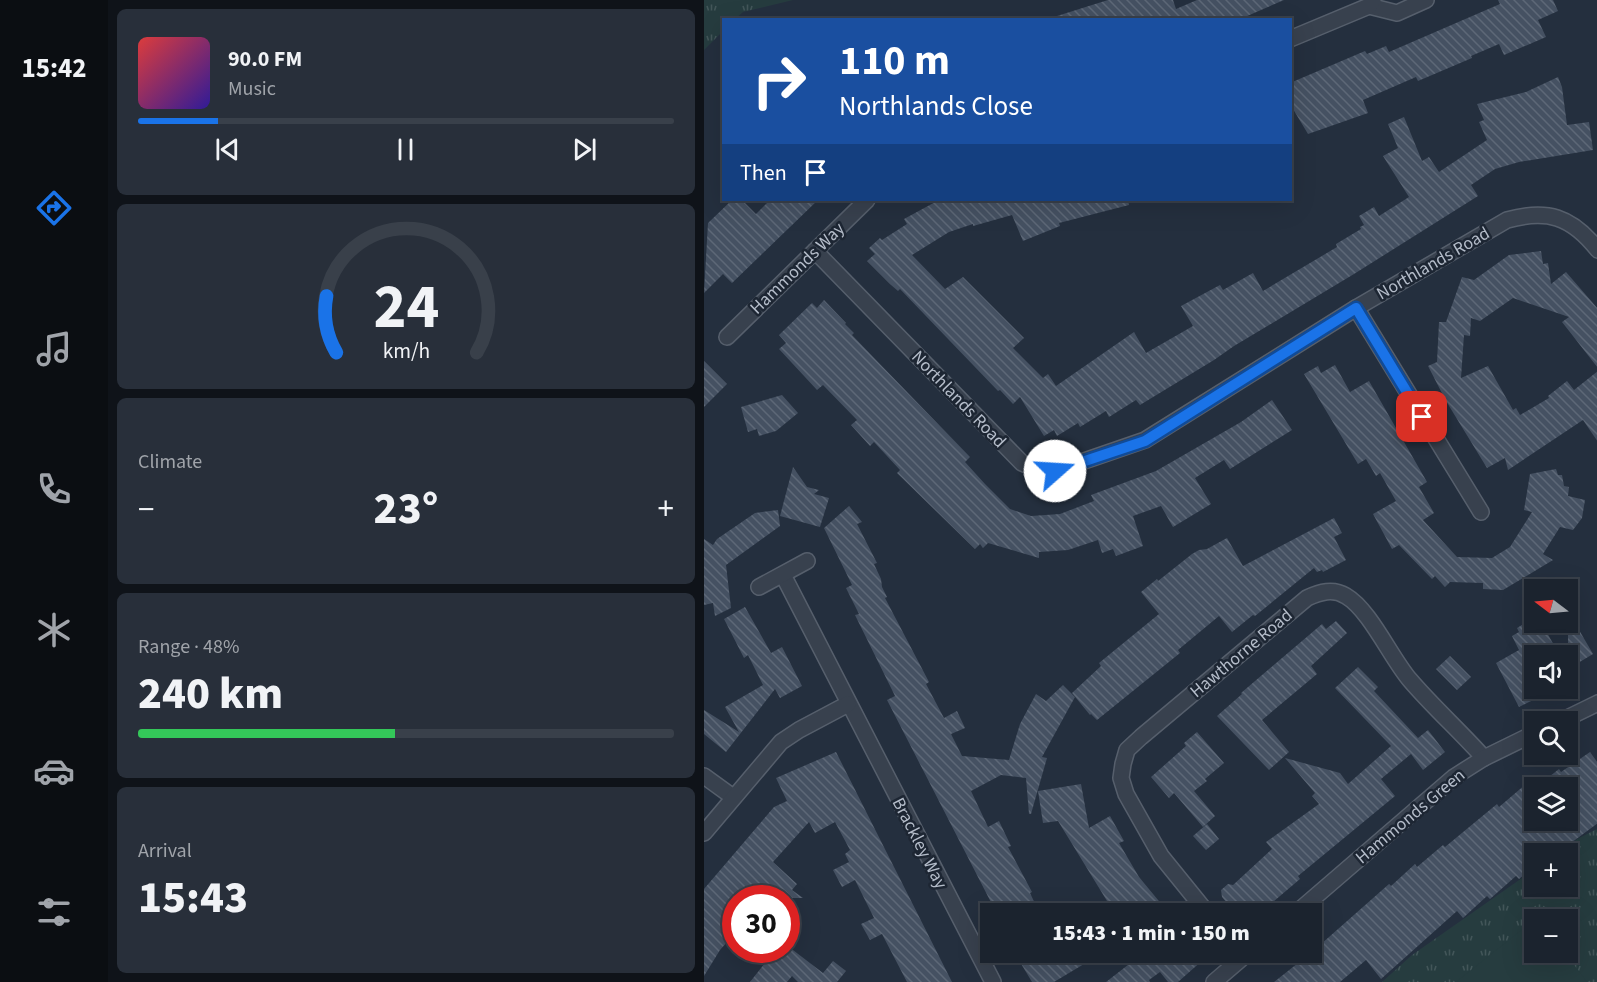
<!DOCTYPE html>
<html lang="en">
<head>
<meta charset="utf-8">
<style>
  body { margin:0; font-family:"Source Sans 3",sans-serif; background:#282f3a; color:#f1f3f6; height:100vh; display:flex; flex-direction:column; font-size:22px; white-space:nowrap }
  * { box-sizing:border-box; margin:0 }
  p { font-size:20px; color:#a0a4aa }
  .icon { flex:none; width:33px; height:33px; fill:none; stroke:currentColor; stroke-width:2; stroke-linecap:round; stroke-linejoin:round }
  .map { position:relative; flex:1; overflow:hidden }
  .details { display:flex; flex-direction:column; gap:9px; padding:9px; background:#0f1319; width:596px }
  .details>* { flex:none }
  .guide { position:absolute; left:18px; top:18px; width:570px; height:183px; border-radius:0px; box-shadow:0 6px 24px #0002,0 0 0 2px #39404a; background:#1a4fa0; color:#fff; overflow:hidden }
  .needle { width:39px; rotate:286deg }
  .controls { position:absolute; left:820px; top:579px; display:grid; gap:12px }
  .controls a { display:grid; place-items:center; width:54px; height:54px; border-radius:0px; background:#1b232e; box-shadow:0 6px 24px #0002,0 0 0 2px #39404a; font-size:30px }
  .speed { position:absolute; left:18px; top:885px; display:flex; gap:12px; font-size:30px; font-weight:700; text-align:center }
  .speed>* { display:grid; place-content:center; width:78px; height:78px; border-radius:50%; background:#1b232e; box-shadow:0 6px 24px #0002,0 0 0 2px #39404a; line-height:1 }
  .speed .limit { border:9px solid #d22; background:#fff; color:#111 }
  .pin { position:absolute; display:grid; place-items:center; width:51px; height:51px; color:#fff; margin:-26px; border-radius:12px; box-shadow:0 3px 9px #0006 }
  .me { position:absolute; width:66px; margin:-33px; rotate:71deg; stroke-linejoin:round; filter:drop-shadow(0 0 4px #0008) }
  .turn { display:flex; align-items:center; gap:21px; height:126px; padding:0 18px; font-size:27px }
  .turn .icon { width:78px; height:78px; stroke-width:2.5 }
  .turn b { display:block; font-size:42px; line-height:51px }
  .then { display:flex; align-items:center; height:57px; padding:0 18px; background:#0003; gap:12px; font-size:22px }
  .big { font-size:45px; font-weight:800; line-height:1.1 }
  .details .widget { flex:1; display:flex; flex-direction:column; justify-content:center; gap:9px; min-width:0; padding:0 21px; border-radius:9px; background:#282f3a }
  .details .dial { align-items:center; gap:0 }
  .dial svg { height:156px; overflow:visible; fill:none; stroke:#39404a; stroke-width:7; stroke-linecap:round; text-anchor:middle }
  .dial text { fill:#f1f3f6; stroke:none }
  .song { display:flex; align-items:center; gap:18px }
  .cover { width:72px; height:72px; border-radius:9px; background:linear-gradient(135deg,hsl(0 70% 55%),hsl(250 70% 35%)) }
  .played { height:6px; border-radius:3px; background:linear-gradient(90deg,#1a73e8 15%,#39404a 15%) }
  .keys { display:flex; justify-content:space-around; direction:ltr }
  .heat { display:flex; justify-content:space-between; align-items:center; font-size:33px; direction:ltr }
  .charge { height:9px; border-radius:4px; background:linear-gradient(90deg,#34c759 48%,#39404a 0) }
  .trip { position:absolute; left:276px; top:903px; width:342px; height:60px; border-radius:0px; background:#1b232e; box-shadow:0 6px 24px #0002,0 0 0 2px #39404a; font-weight:800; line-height:60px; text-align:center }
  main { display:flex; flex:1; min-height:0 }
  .tab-bar { display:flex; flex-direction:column; width:108px; justify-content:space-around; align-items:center; background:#0b0e12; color:#a0a4aa }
  .tab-bar .icon { width:42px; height:42px }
  .tab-bar .active { color:#1a73e8 }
  .tab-bar b { font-size:27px; color:#f1f3f6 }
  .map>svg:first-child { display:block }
</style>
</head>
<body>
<main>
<nav class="tab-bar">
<b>15:42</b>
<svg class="icon active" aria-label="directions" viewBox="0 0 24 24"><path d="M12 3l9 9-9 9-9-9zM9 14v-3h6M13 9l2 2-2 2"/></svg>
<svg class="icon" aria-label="music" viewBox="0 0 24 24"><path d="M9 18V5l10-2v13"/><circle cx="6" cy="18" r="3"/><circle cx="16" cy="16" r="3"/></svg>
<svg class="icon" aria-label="phone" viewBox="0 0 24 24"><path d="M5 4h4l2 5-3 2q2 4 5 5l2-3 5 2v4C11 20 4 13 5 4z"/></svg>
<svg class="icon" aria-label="climate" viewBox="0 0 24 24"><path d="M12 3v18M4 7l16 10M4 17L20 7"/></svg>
<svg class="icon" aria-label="car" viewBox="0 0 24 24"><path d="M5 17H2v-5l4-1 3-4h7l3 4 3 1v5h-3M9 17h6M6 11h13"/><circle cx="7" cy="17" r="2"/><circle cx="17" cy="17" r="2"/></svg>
<svg class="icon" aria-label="filters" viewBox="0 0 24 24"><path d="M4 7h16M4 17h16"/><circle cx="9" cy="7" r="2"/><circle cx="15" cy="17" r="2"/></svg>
</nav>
<section class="details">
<div class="widget">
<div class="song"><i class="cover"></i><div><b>90.0 FM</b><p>Music</p></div></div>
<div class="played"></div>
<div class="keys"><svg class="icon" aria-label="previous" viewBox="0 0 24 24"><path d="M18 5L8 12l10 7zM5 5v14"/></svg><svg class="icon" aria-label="pause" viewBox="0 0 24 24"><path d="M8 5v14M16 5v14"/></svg><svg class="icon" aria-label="next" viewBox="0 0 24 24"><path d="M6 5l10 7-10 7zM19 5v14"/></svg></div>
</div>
<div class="widget dial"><svg viewBox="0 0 100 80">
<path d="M14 69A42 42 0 1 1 86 69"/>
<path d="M14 69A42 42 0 0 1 9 40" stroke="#1a73e8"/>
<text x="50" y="56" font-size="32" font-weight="700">24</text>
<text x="50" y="72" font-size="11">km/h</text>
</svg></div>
<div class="widget"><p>Climate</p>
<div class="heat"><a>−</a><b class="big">23°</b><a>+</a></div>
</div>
<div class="widget"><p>Range · 48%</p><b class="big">240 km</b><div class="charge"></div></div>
<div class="widget"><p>Arrival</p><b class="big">15:43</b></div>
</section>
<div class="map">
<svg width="894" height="982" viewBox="0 0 894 982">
  <defs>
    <pattern id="grass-tufts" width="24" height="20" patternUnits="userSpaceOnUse" patternTransform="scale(1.5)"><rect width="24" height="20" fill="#263c3f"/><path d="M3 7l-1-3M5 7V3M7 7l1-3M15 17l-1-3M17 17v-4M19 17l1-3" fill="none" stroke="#435659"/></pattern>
    <pattern id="building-back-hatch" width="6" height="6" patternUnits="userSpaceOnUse" patternTransform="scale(1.5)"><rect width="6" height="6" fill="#455162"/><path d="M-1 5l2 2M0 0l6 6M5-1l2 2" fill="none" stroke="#5d6877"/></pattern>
  </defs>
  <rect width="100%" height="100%" fill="#242f3e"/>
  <g fill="url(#grass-tufts)" fill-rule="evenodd">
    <polygon points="0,0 89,0 39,12 31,19 20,20 19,31 0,50"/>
    <path d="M 893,829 L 893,982 L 678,982 L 708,955 L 831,869 L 831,886 L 864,886 L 864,854 L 853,853 L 875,838 ZM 831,920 L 864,920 L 864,952 L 831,952 Z"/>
  </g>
  <polygon fill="#263c3f" points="834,917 836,919 831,920 831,952 861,953 883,982 752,982"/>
  <g fill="url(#building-back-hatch)">
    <polygon points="404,0 469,0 472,9 493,0 580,0 534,20 354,20 353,16"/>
    <polygon points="794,0 849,0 854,11 834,20 842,37 800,55 795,44 767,56 768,58 714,81 712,77 659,100 664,113 604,134 586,104 586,83 661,51 663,54 682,46 685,52 796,4"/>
    <polygon points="854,77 858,87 863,125 885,122 889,150 815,162 791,169 767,185 774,196 650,274 530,346 510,360 436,405 432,400 405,417 402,411 376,427 374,423 353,436 350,430 340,436 316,397 309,404 296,390 294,391 196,289 194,291 186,284 163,261 171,254 165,248 176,238 178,240 203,224 200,219 235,200 424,200 425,205 355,223 356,226 319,241 308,215 269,226 269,224 245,232 208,255 241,289 259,277 320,338 309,348 339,378 344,374 352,386 430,332 442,353 489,326 477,306 516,285 519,290 549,273 559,291 633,247 632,244 657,229 656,227 660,225 655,216 670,207 675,216 705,197 679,156 694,148 684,124 700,117 718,161 725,157 735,172 783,140 775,122 780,120 773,104 822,92"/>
    <polygon points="28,200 38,200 52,214 66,200 114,200 28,283 19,274 0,293 4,223"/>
    <polygon points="837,251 839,264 844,263 847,284 862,272 894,309 894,368 858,322 865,317 809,298 776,321 767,318 766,336 760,335 757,378 784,366 809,410 812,408 816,415 845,398 844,396 863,381 870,390 894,371 894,442 879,420 804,470 801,458 783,468 742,401 724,366 733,362 735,322 742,322 758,277 770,280 805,255"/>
    <polygon points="120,300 142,323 141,324 150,333 148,335 172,360 266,457 261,462 281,484 306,509 327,516 356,514 390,501 387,495 452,471 537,422 568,400 588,430 526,469 520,460 491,478 507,504 469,527 457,506 429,516 439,546 412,556 409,549 398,553 394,540 364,550 335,552 335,558 284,543 279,548 276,544 271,549 193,473 196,470 170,442 166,446 147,425 153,420 119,385 113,390 75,349 82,343 75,335 108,303 113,308"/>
    <polygon points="0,361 23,384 0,407"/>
    <polygon points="631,365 646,392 665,381 723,482 715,487 730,513 719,520 753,557 788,558 806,547 828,512 820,510 826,474 852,469 854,475 858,475 860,486 865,487 864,496 881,500 878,518 869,530 856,527 839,554 849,560 799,590 779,589 779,583 746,582 741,587 731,576 728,579 695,545 688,549 669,514 692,501 676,473 672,476 662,459 654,464 600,374 614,366 617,373"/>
    <polygon points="78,395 94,413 72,431 55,436 53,429 44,432 37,407"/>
    <polygon points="89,467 103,487 115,490 110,494 125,498 116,527 76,516"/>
    <polygon points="145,506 158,522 153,524 173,563 170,564 177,579 178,587 183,597 181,598 225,682 222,684 240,718 253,711 261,728 247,734 258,756 305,760 316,724 332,694 342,701 359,685 371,697 338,757 343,758 327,814 325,814 322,778 297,775 267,791 284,827 295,821 307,846 304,847 328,892 326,893 336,914 293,914 183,700 191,696 151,615 155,614 142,588 148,585 120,528"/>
    <polygon points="74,510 76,526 22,565 27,608 11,616 9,603 0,605 0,539 9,545 13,539 51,513"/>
    <polygon points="630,518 638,533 630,537 642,560 619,572 618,570 613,572 610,568 551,616 549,615 528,632 515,616 474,650 476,653 393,720 387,714 386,715 368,693 397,666 395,663 455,614 437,592 453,579 454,581 488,554 495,550 503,549 523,538 539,566"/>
    <polygon points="41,607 67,653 78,647 98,686 76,698 71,689 22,752 0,734 0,710 35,732 21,707 59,685 44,655 40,658 20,619"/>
    <polygon points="864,611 889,654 864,669"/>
    <polygon points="831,617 831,622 837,622 856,656 831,656 831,699 815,707 792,663 815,650 808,636 815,632 813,628"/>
    <polygon points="632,621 643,633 607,666 613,674 558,720 585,752 565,770 513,716 538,694 537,693 618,624 622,629"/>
    <polygon points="746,656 767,677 753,690 732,669"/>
    <polygon points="654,667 674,687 670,691 714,738 724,730 741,752 719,770 707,754 677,779 691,796 594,876 596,879 555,914 532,914 518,897 517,890 524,884 529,885 568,849 562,842 615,804 608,796 611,793 581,758 636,773 644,784 687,746 631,688"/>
    <polygon points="493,732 520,763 501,779 503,781 490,791 511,816 499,827 470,793 465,798 447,777 482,746 480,743"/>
    <polygon points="132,752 248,982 203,982 178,934 166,940 157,924 170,918 151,880 138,887 129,870 145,862 141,854 146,850 131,822 111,833 105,822 69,862 93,884 88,890 99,898 32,898 32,932 16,950 0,976 0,889 70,807 83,801 72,778"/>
    <polygon points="886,752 894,763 894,823 852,854 831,854 831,866 815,879 812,876 786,899 783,896 759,918 753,911 677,979 662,960 636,982 570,982 608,952 685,884 687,886 711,864 713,867 739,845 741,847 793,804 795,807 822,784 831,794 831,820 864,820 864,788 831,788 855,769 857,772"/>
    <polygon points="377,784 385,828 406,816 420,841 415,843 435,877 459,906 450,914 411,914 354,821 339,823 334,791"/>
    <polygon points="503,824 515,839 502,850 489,836"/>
    <polygon points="85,947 119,973 129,961 142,971 133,982 94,982 88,976 83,982 46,982 69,953 76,959"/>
    <polygon points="333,952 400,952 350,982 328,982 316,962"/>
    <polygon points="445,952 508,952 474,982 464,982 456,972 445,980 446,982 402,982 429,961 432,964"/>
  </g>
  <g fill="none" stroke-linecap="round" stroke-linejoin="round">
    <g stroke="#565f6c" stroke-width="18">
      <g id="minor">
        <polyline points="665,6 693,13 722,0"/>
        <polyline points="586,39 665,6 669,0"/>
        <path d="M 111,251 L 318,463 L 334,470 L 351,471 L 441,440 L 652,308 L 803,220 C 843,209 867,216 894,250"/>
        <polyline points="652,308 777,512"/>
        <polyline points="23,337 163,200"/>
        <polyline points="79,575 289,982"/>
        <polyline points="55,587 103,561"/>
        <polyline points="855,722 894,703"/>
        <polyline points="0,776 29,797"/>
        <polyline points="0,833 77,742 95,730 144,704"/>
        <path d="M 504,914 L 457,856 L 422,794 L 417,778 L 419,764 L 423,750 L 437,737 L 603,598 C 616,592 629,588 642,596 C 666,610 687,658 706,680 C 729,707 756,731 780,758"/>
        <polyline points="591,914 750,777 780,758 831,733"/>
        <polyline points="510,982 545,952"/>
      </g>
    </g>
    <use href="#minor" stroke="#38414e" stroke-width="15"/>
  </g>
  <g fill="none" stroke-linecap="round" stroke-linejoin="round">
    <g stroke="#114b97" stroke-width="15">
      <polyline id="route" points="351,471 441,441 652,308 718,417"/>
    </g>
    <use href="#route" stroke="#1a73e8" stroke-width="10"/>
  </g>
  <g text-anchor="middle" stroke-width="5" stroke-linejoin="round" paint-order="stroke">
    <g font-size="18" fill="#b4bcc9" stroke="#1d2633">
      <text transform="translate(729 263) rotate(-30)" y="6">Northlands Road</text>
      <text transform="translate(93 268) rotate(-44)" y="6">Hammonds Way</text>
      <text transform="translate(255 399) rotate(46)" y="6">Northlands Road</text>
      <text transform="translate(537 653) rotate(-40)" y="6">Hawthorne Road</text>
      <text transform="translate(706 816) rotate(-40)" y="6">Hammonds Green</text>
      <text transform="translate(216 843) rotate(63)" y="6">Brackley Way</text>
    </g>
  </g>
</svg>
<div class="controls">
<a><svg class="needle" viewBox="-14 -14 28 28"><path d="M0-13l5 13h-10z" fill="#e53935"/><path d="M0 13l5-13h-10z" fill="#a0a4aa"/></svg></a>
<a><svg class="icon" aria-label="sound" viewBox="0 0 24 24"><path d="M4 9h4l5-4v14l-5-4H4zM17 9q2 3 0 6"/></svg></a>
<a><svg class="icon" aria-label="search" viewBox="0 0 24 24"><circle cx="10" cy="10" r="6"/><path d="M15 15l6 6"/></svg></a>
<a><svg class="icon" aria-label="layers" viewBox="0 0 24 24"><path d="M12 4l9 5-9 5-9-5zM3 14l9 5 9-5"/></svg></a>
<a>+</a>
<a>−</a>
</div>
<div class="speed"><div class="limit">30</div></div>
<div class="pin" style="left:718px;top:417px;background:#d93025"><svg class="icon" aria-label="arrive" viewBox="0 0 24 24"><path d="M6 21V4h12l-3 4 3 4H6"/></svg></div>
<svg class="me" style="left:351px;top:471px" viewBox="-20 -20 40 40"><circle r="19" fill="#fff"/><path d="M0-13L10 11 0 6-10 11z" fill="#1a73e8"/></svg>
<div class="trip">15:43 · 1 min · 150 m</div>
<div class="guide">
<div class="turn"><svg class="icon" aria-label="right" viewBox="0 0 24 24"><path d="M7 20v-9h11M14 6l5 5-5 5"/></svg><div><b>110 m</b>Northlands Close</div></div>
<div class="then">Then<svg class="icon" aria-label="arrive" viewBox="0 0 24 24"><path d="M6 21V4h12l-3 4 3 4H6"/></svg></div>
</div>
</div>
</main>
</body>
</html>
